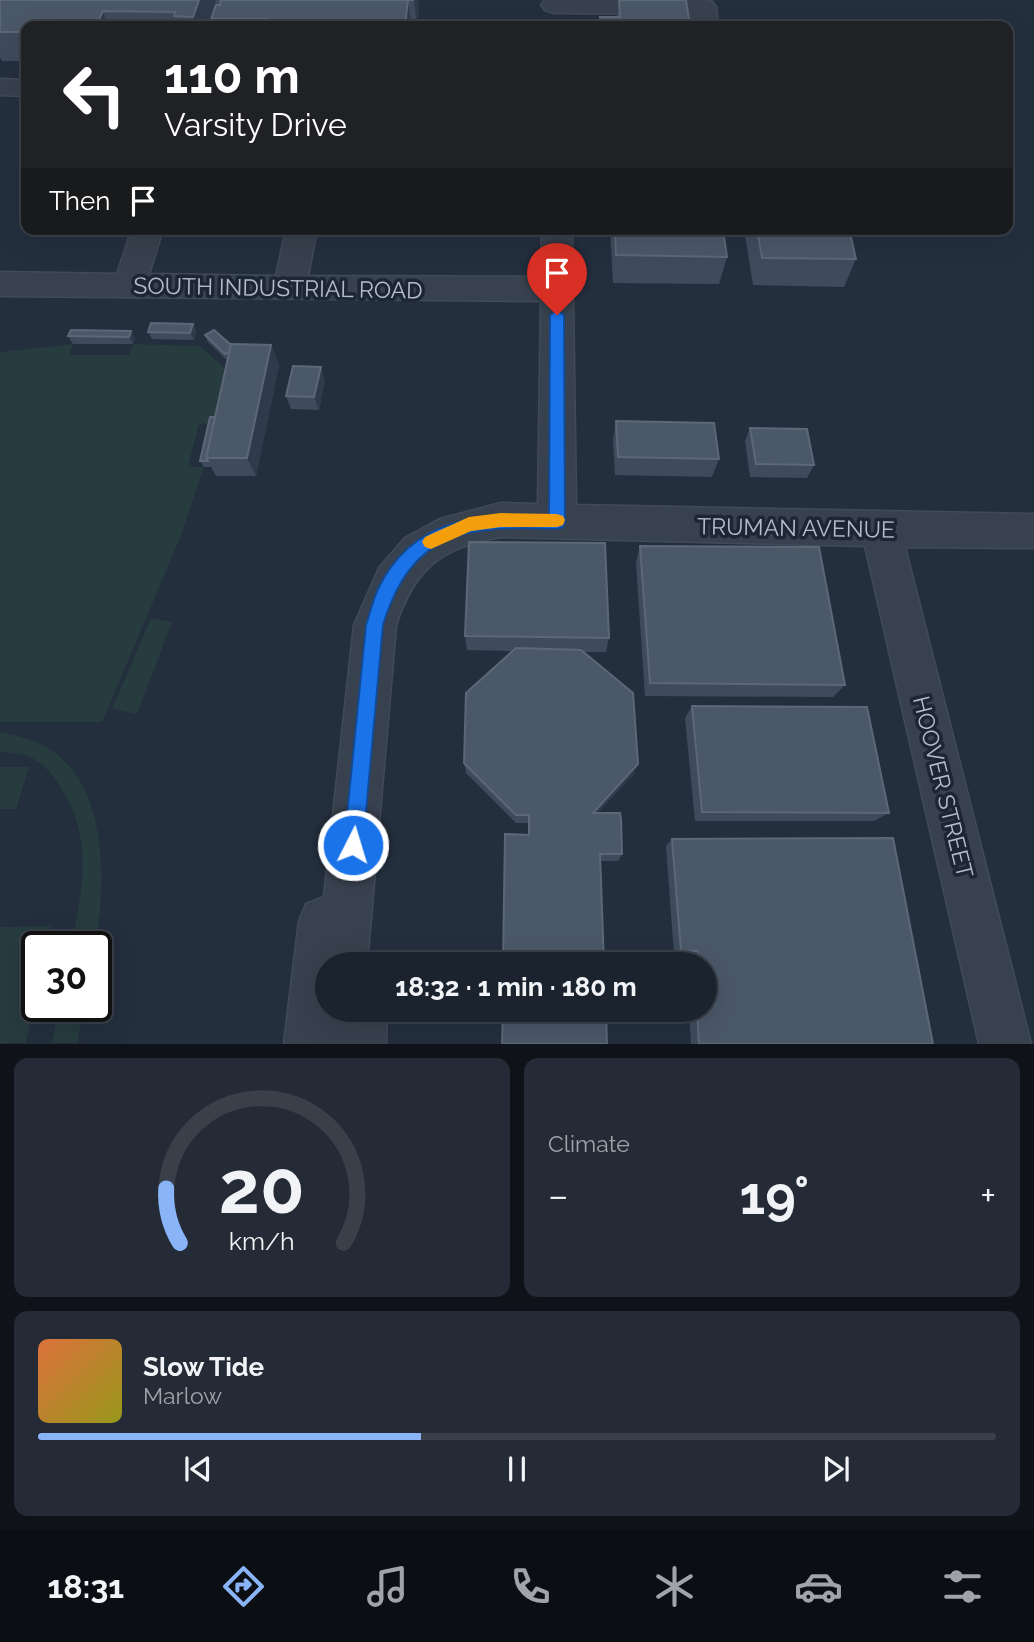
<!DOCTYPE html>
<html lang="en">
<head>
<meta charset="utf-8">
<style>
  body { margin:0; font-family:Raleway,sans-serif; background:#242b36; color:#f1f3f6; height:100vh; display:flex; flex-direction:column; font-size:26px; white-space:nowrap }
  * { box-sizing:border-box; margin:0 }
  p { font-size:23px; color:#a0a4aa }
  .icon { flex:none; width:38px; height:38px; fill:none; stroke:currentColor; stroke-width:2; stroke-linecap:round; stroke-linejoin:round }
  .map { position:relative; height:1044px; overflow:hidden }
  .drawer { display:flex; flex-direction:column; gap:14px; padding:14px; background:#0f1319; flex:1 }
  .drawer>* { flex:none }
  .hud { position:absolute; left:21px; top:21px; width:992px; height:214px; border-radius:14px; box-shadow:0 7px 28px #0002,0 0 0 2px #39404a; background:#202124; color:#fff; overflow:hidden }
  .speed { position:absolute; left:21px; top:931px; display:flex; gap:14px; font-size:35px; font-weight:700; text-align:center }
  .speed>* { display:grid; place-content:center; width:91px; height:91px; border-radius:50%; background:#1b232e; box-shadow:0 7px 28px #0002,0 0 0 2px #39404a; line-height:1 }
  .speed .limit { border:4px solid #111; border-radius:10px; background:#fff; color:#111 }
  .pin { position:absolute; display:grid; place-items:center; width:60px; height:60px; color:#fff; margin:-72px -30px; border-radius:50% 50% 50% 0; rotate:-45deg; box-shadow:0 0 7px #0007 }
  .pin .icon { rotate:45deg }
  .me { position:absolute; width:77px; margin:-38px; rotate:5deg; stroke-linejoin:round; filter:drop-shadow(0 0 5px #0008) }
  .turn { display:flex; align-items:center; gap:24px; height:147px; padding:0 28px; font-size:32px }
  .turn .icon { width:91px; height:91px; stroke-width:2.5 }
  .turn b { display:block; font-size:49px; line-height:60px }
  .then { display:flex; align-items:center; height:66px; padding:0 28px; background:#0003; gap:14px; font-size:26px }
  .big { font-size:52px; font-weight:700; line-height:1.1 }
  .drawer .widget { flex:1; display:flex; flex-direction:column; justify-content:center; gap:10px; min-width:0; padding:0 24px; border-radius:14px; background:#242b36 }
  .drawer .dial { align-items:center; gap:0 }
  .dial svg { height:182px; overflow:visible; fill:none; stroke:#39404a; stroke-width:7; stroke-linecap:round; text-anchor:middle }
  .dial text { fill:#f1f3f6; stroke:none }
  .song { display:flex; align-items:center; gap:21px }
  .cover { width:84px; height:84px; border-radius:10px; background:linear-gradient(135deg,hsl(20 70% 55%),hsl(60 70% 35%)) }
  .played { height:7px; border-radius:4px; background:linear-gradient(90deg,#8ab4f8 40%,#39404a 40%) }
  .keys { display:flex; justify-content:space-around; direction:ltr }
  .heat { display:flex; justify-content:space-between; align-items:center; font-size:38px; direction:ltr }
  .drawer .tiles { flex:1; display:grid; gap:14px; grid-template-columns:1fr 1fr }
  .widget:last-child { grid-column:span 2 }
  .trip { position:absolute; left:315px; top:952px; width:402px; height:70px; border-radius:35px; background:#1b232e; box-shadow:0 7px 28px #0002,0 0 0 2px #39404a; font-weight:700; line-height:70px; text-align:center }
  .tab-bar { display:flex; height:112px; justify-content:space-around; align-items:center; background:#0b0e12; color:#a0a4aa }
  .tab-bar .icon { width:49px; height:49px }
  .tab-bar .current { color:#8ab4f8 }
  .tab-bar b { font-size:32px; color:#f1f3f6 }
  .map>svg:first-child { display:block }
</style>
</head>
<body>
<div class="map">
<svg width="1034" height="1044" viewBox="0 0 1034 1044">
  <rect width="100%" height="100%" fill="#242f3e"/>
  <g fill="#263c3f">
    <polygon points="73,344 69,355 129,355 133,344 199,346 225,368 213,423 199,424 188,467 204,467 182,533 102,722 0,722 0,352"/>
    <polygon points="151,618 172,622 137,714 112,709"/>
    <path d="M 0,733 C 108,743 109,865 95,947 L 71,947 C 82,890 94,841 62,789 C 54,776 42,761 27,756 C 19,753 9,753 0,752 Z"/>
    <polygon points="0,767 29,767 16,809 0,809"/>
    <polygon points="51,926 46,947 37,947 37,993 26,1043 0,1043 0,927"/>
    <polygon points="59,1006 84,1006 77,1043 52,1043"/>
  </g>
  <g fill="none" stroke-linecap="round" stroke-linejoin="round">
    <g stroke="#414a57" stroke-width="3">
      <g id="minor">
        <polygon points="545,0 705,0 712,2 716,7 718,26 692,26 691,14 554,13 545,10 541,5"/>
        <polygon points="0,79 26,80 26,96 0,95"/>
        <path d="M 132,229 L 163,229 L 149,274 L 276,276 L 286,229 L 317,229 L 308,276 L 541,277 L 542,229 L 572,229 L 576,505 L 1034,514 L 1034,548 L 905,547 L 1031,1044 L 979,1044 L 865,546 L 501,537 C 442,547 415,567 396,625 L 367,964 L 327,964 L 327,1010 L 387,1010 L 386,1044 L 284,1044 L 299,921 L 306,904 L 324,897 L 354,625 L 379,568 L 405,538 L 440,519 L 501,503 L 538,504 L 541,301 L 0,296 L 0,272 L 117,274 Z"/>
      </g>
    </g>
    <use href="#minor" fill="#38414e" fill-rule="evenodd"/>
  </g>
  <g fill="#3f4b5c">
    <polygon points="0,0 418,0 419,11 417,26 214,26 212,20 210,26 26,26 26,61 2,61 0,57"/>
    <polygon points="619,0 690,26 599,26 600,17 617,17"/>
    <polygon points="610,229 723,229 727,257 719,284 613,283"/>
    <polygon points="744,229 849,229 856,259 844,287 753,285"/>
    <polygon points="193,324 196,331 194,340 152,339 148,332"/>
    <polygon points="71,330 135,338 133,344 73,344 68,336"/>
    <polygon points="205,335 231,345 271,345 279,365 256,476 216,476 211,467 204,467 200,461 215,417 228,361 208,342"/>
    <polygon points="325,380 319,410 291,409 286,396"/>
    <polygon points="616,421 719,459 712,477 615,475 613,440"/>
    <polygon points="750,428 814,465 807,478 750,477 745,441"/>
    <polygon points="640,546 845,685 833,697 645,696 636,563"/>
    <polygon points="465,636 609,638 606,652 583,652 634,774 597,813 622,854 618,861 600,861 528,834 528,823 516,823 466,773 464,763 513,651 467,650"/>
    <polygon points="692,706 889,813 874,821 695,821 685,718"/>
    <polygon points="672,839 933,1044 691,1044 689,1010 705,1010 705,964 685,964 685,963 690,961 690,954 674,954 666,846"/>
  </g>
  <g fill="#2f3b4b">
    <polygon points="199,0 215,0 217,6 210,26 196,26 193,17"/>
    <polygon points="408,0 411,26 405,26"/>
    <polygon points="414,0 418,0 419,11 417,26"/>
    <polygon points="103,11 109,26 96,26"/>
    <polygon points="193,324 196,331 194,340 190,333"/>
    <polygon points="131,331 135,338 133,344 129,337"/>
    <polygon points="271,345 279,365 256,476 247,458"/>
    <polygon points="321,367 325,380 319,410 314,397"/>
    <polygon points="638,764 634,774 590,821 593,813"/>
  </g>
  <g fill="#4b5868" stroke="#5c6777" stroke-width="2">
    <polygon points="0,0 199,0 193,17 174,16 175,12 103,11 96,26 26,26 26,32 0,32"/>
    <polygon points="221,0 414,0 408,0 405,26 266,26 268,19 211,19 216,5 220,5"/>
    <polygon points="619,0 686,0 690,26 601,26 600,17 620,17"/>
    <polygon points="615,229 723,229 727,257 616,255"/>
    <polygon points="757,229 849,229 856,259 762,258"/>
    <polygon points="151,323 193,324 190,333 148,332"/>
    <polygon points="71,330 131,331 129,337 68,336"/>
    <polygon points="214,330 231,345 230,351 225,354 205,335"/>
    <polygon points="231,344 271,345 247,458 206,458"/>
    <polygon points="293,366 321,367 314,397 286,396"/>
    <polygon points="210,417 215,417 206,458 208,461 200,461"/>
    <polygon points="616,421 714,423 719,459 618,457"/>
    <polygon points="750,428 807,429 814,465 756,464"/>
    <polygon points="469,542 605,543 609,638 465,636"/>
    <polygon points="640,546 819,547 845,685 650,683"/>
    <polygon points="516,648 581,650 633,693 638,764 593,813 620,813 621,819 622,854 600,854 604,964 503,964 505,834 529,835 529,815 516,815 464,763 466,693"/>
    <polygon points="692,706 867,707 889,813 702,812"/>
    <polygon points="893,838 933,1044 699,1044 697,1010 705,1010 705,964 693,964 692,961 698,960 698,951 681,951 672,839"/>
    <polygon points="503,1010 606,1010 607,1044 502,1044"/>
  </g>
  <path fill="#1a73e8" stroke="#114b97" stroke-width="2" d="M 557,310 L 564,315 L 565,522 L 563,527 L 557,529 C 469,526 413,528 383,625 L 363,845 L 360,852 L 353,854 L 346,852 L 344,845 L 366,625 C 370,613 373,600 378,589 C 412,517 481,513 549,515 L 550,315 Z"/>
  <polygon fill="#f59e0b" points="501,513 557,514 563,516 565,520 563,525 557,527 501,527 471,531 431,549 425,547 422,542 425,537 469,517"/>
  <g text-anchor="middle" stroke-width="7" stroke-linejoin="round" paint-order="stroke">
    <g font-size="23" fill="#b4bcc9" stroke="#1d2633">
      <text transform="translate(278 288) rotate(1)" y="8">SOUTH INDUSTRIAL ROAD</text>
      <text transform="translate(796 528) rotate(1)" y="8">TRUMAN AVENUE</text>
      <text transform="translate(943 787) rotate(76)" y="8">HOOVER STREET</text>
    </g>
  </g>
</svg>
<div class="speed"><div class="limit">30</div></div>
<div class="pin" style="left:557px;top:315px;background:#d93025"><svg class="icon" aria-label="arrive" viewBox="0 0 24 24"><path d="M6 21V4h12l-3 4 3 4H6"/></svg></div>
<svg class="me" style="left:353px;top:845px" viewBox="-20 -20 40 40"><circle r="17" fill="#1a73e8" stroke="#fff" stroke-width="3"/><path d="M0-11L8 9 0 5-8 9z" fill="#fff"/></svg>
<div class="trip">18:32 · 1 min · 180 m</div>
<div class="hud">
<div class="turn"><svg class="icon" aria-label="left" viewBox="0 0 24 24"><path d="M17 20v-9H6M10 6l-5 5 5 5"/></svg><div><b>110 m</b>Varsity Drive</div></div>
<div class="then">Then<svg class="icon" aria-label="arrive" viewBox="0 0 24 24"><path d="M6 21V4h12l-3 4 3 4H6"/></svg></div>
</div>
</div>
<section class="drawer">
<div class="tiles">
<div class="widget dial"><svg viewBox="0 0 100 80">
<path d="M14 69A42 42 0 1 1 86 69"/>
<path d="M14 69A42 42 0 0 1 8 45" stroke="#8ab4f8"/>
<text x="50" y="56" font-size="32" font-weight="700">20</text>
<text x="50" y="72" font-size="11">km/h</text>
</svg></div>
<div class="widget"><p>Climate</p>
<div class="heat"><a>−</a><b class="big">19°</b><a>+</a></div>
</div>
<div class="widget">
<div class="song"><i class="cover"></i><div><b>Slow Tide</b><p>Marlow</p></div></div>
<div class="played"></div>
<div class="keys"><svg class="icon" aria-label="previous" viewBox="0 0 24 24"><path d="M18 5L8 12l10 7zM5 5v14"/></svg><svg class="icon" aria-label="pause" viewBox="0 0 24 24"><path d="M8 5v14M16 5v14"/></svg><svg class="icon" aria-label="next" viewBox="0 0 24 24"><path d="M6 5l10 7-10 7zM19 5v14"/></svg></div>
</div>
</div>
</section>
<nav class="tab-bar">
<b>18:31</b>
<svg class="icon current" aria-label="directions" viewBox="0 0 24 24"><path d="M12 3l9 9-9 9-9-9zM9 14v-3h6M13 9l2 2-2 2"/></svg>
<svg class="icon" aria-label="music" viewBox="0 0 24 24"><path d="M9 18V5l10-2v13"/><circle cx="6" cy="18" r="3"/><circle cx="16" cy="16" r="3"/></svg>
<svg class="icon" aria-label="phone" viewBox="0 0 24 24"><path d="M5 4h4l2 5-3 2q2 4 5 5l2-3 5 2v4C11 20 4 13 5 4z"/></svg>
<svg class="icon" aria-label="climate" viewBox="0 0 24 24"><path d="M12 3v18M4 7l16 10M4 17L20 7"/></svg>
<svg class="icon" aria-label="car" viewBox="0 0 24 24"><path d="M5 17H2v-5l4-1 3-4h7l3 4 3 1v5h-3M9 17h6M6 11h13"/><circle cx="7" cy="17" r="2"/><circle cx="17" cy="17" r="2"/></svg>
<svg class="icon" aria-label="filters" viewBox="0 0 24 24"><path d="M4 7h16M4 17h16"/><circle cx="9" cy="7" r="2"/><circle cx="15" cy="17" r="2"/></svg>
</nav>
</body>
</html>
